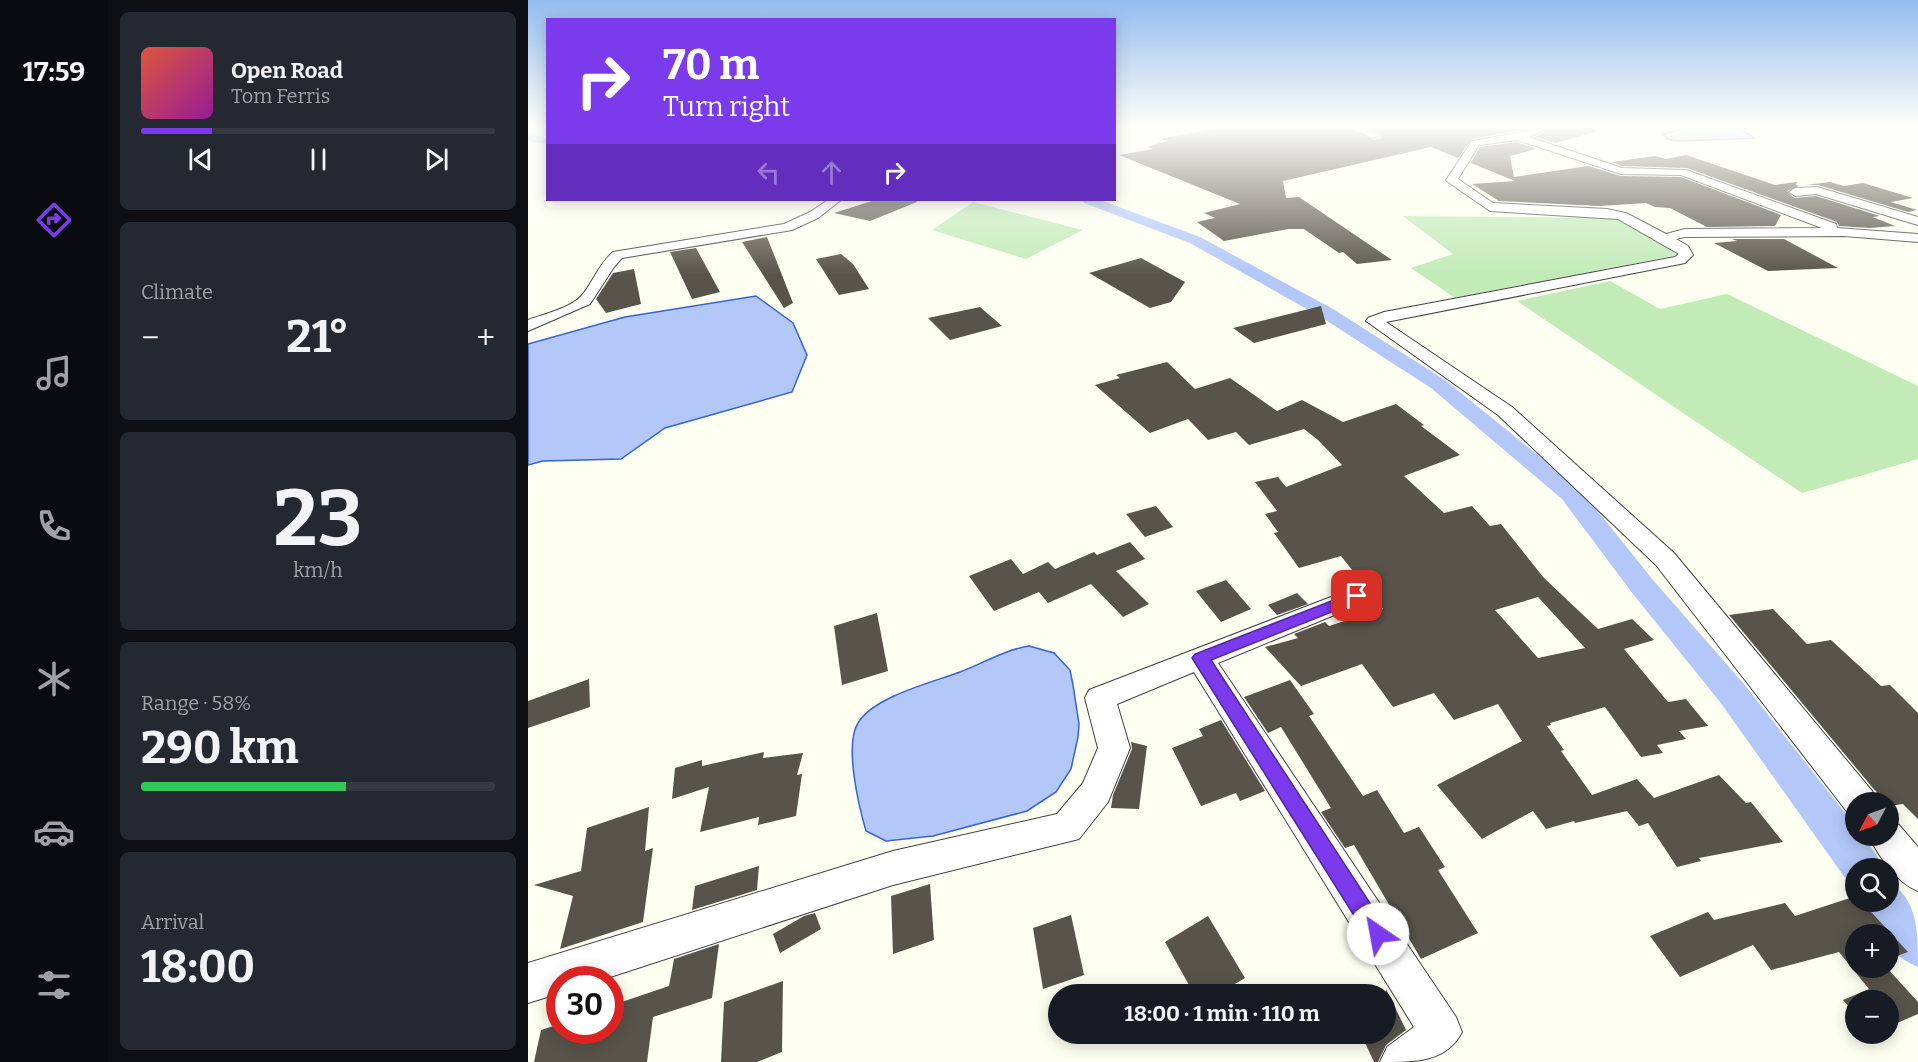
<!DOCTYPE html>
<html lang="en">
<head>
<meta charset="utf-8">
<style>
  body { margin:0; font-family:Bitter,serif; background:#242831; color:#f1f3f6; height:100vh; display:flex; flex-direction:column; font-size:22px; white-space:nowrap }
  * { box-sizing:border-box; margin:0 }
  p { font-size:20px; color:#9ea1a6 }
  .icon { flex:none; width:33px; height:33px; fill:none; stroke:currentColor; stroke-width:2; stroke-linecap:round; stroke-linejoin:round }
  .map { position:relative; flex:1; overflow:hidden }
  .side { display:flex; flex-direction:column; gap:12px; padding:12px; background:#0d0f14; width:420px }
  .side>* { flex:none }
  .top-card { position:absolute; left:18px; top:18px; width:570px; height:183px; border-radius:0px; box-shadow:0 3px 15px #0003; background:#7c3aed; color:#fff; overflow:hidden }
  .needle { width:39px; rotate:229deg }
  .buttons { position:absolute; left:1317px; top:792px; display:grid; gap:12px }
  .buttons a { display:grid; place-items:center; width:54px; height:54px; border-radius:50%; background:#171b24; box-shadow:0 3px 15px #0003; font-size:30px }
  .speed { position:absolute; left:18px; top:966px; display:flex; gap:12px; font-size:30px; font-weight:700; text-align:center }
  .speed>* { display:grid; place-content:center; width:78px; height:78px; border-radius:50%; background:#171b24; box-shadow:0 3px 15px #0003; line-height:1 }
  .speed .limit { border:9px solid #d22; background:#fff; color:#111 }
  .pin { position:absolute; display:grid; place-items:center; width:51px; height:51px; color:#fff; margin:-26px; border-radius:12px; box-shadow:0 3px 9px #0006 }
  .me { position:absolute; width:66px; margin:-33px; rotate:327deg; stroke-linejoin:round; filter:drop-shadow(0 0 4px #0008) }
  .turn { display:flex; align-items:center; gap:21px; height:126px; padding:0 18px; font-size:27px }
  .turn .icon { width:78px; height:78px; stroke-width:2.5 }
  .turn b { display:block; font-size:42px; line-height:51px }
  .lanes { display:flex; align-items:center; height:57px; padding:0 18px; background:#0003; justify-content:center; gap:30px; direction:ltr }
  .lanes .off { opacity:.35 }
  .big { font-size:45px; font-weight:700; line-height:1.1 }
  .side .widget { flex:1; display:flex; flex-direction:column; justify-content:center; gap:9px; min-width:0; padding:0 21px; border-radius:9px; background:#242831 }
  .side .dial { align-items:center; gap:0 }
  .dial b { font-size:78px; line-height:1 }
  .song { display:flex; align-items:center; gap:18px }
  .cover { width:72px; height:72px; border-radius:9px; background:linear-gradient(135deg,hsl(10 70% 55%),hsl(300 70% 35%)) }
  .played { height:6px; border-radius:3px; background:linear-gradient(90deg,#7c3aed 20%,#363941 20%) }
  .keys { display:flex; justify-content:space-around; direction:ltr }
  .heat { display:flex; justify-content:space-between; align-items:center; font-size:33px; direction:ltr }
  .charge { height:9px; border-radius:4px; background:linear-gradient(90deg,#34c759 58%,#363941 0) }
  .trip { position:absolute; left:520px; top:984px; width:348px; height:60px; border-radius:30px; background:#171b24; box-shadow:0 3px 15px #0003; font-weight:700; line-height:60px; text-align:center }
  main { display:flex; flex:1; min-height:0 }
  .tabs { display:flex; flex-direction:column; width:108px; justify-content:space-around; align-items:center; background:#090b0e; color:#9ea1a6 }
  .tabs .icon { width:42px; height:42px }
  .tabs .current { color:#7c3aed }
  .tabs b { font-size:27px; color:#f1f3f6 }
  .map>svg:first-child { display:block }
</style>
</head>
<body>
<main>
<nav class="tabs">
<b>17:59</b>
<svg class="icon current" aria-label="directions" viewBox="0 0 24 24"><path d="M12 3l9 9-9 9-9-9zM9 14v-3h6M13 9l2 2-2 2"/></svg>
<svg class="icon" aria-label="music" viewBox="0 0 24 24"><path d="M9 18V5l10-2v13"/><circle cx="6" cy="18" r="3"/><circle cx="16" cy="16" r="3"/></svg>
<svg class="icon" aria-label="phone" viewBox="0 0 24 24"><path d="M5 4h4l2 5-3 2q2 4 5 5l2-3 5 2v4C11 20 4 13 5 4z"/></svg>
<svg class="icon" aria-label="climate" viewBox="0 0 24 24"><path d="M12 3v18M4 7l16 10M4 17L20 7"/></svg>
<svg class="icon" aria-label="car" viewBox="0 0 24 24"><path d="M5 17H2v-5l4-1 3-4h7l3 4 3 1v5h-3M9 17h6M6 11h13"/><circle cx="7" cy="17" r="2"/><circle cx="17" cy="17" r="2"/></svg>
<svg class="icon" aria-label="filters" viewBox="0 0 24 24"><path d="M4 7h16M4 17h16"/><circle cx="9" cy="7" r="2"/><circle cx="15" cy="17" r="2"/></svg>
</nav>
<section class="side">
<div class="widget">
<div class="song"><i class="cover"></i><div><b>Open Road</b><p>Tom Ferris</p></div></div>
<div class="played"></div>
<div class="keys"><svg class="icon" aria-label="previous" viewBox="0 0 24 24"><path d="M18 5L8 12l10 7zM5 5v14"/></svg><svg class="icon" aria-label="pause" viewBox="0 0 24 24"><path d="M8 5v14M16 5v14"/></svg><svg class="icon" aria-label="next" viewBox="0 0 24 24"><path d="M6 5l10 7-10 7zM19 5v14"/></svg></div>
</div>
<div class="widget"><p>Climate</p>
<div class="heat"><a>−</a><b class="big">21°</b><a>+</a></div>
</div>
<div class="widget dial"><b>23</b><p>km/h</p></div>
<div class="widget"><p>Range · 58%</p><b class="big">290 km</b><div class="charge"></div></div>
<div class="widget"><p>Arrival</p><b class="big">18:00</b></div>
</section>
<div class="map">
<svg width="1390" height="1062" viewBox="0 0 1390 1062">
  <rect width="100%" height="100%" fill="#fdfff1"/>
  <g fill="#c2ebb8">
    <polygon points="445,202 555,230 498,259 404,230"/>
    <polygon points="875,216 1091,218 1150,255 927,298 883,268 925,254"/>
    <polygon points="1082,281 1132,309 1199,294 1390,386 1390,459 1274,493 989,301"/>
  </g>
  <g fill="#b3c8f9" stroke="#3762d3" stroke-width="1.5">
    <path d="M 1167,126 C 1188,126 1209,125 1227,138 L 1149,141 L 1140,139 L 1135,134 Z"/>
    <polygon points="228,296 265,323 279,355 264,392 137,428 93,459 15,461 0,465 0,344 97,317"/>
    <path d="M 501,646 L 526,653 L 542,670 L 545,685 L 551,724 L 550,737 L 543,769 L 528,792 L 499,811 L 405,836 L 358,841 L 338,831 C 331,807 316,745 330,723 C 345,697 405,682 432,672 C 456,663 476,650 501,646 Z"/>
  </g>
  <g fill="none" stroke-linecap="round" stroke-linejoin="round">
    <g fill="#b3c8f9" fill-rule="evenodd">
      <polygon points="0,135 20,138 20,144 0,141"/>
      <polygon points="554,200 572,200 672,237 805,309 917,380 1052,489 1125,580 1216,684 1328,827 1328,836 1334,836 1348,854 1354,868 1328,868 1328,885 1320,882 1192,702 1105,594 1034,499 903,388 793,317 662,243 556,203"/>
      <path d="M 1360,882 C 1390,898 1390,932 1390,967 C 1376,961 1360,951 1360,934 L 1356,934 L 1343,917 L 1337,902 L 1360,902 Z"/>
    </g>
  </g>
  <g fill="#58544b" fill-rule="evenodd">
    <polygon points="697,126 817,126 845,140 853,138 854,135 838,126 990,126 994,130 944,139 930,158 903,147 755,181 758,198 771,197 864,260 829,264 815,252 811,253 776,229 760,229 696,241 669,222 687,218 676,213 712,204 591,155 625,149 619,147 640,141 632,139"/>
    <polygon points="1011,126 1066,126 1067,132 1027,143 1007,137 1016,132"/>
    <polygon points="989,142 1008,149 982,156 986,177 1060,166 1093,176 1153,177 1253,215 1247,226 1179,227 1142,208 1127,207 1118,203 1071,206 971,201 944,184 987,181 943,163 952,147"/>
    <polygon points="1158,155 1247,185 1269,182 1268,185 1271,186 1259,191 1266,198 1288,196 1352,216 1345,217 1367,226 1342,228 1311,226 1309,222 1159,168 1094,166 1084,162 1127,156 1138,159"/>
    <polygon points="1302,182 1316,186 1335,183 1385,198 1363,202 1389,210 1380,212 1290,185 1278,185"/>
    <polygon points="347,200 388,200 389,202 342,221 306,213"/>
    <polygon points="239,237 265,303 256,308 214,242"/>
    <polygon points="1204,239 1256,239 1310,268 1240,271 1186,243 1209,241"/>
    <polygon points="168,248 192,292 164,299 142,252"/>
    <polygon points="313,254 325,264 341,289 311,295 288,259"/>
    <polygon points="613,258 657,282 643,302 622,308 561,273"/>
    <polygon points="106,269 113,304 78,313 68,299 85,273"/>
    <polygon points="793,306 798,324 726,343 705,328"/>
    <polygon points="452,307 474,326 422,340 400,318"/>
    <path d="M 639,362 L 667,389 L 702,378 L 749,411 L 774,400 L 815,422 L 868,404 L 896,425 L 893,426 L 932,455 L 876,476 L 916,513 L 944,506 L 962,526 L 973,524 L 1016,578 L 1070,629 L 1104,619 L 1126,640 L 1096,649 L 1140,702 L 1158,699 L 1180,726 L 1151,731 L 1158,739 L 1129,745 L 1135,753 L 1113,757 L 1077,707 L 1022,723 L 1023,725 L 1019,726 L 1036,750 L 1033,751 L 1064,795 L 1109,779 L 1126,798 L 1191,775 L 1218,803 L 1223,802 L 1255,842 L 1171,858 L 1173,861 L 1149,867 L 1120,823 L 1111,826 L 1099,811 L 1047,823 L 1046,821 L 1018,829 L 1005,811 L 954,839 L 909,785 L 994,741 L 970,704 L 926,720 L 906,693 L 865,707 L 834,664 L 773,686 L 737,647 L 770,638 L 766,634 L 797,622 L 801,626 L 855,609 L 813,556 L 771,568 L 746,533 L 750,532 L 737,514 L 749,511 L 727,482 L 750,477 L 758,487 L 814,465 L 790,440 L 776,429 L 721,445 L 708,432 L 680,440 L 660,419 L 622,433 L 567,385 L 592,378 L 588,375 ZM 1010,597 L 1057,648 L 1010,658 L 967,610 Z"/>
    <polygon points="628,506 645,527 617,537 598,514"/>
    <polygon points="602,542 617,559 588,571 621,604 595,617 563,584 520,603 511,592 466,611 441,576 483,559 495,574 520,562 527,569 566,552 569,555"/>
    <polygon points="698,580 723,609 693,622 668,591"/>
    <polygon points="769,593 780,604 749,615 740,605"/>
    <polygon points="1245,609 1279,644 1303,640 1353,686 1362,685 1390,713 1390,819 1375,804 1361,806 1360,802 1358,802 1344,787 1201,615"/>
    <polygon points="349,613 360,671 314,685 306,626"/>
    <polygon points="61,679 62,707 0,728 0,701"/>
    <polygon points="762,680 786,714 781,716 835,796 849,790 876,833 891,827 917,867 910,870 950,933 893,959 826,845 817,848 793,812 803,808 753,727 740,733 716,697"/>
    <polygon points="693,720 737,791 712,801 708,793 673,806 644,748 675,736 671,729"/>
    <polygon points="603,742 619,746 611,809 583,808 585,795 604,749"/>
    <polygon points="236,752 235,758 275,753 269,775 274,774 268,816 230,825 231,817 172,832 181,787 144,799 147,768 174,760 174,766"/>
    <polygon points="121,807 117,851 125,848 115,922 32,949 45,896 6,885 53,871 59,828"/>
    <polygon points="231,866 229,890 164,910 167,886"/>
    <polygon points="402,884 406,940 365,954 363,896"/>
    <polygon points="1328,896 1328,902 1334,902 1380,952 1360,959 1360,934 1328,934 1328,968 1359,968 1390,1002 1390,1014 1360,1027 1360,1000 1328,1000 1328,1015 1315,1000 1341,989 1311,952 1243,970 1225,945 1152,977 1122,936 1180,912 1186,920 1257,903 1267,916"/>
    <polygon points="287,913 293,929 252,953 245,934 276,916"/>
    <polygon points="543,915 556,975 515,989 505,928"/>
    <polygon points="680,916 717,978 690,994 666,994 637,942"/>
    <polygon points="191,944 184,998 125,1017 119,1062 6,1062 13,1030 32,1024 32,1030 82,1030 82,1006 141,986 146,959"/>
    <polygon points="255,981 254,1052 229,1062 193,1062 196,1002"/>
    <polygon points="858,989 878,1030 858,1045 850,1062 846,1062 833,1034 858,1034"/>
  </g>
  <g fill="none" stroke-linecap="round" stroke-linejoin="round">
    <g stroke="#424242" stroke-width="2">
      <g id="minor">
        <polygon points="819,126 832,126 852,136 844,138"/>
        <path d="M 992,126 L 1006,126 L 1014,131 L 1001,137 L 1094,168 L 1158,170 L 1308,224 L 1309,228 L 1390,234 L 1390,242 L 1316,236 L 1157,237 L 1148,239 L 1160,246 L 1165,255 L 1157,263 L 858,322 L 984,407 L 1146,553 L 1344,791 L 1349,802 L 1328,802 L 1328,815 L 1320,813 L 1128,565 L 970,415 L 838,321 L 840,318 L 856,312 L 1147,257 L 1151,254 L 1090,219 L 962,211 L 920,182 L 918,180 L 944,141 L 1000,131 ZM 989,140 L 1093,174 L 1153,175 L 1294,228 L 1157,229 L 1138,234 L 1098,213 L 1079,209 L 965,203 L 930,179 L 951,145 Z"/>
        <polygon points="1289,187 1390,217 1390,225 1288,194 1267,196 1261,192 1267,188"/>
        <path d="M 300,200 L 313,200 L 290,218 L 264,230 L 94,258 L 86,267 L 62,304 L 0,331 L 0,320 C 16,314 44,308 55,294 C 66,280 71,264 85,252 L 256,224 L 282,212 Z"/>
        <path d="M 829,587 L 838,590 L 842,596 L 838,602 L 690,663 L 928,1017 L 934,1032 C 918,1062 889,1062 852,1062 L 859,1047 L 886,1027 L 666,672 L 589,704 L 602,748 L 580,802 L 551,839 L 365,885 L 73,980 L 32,980 L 32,993 L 0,1003 L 0,963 L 365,851 L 529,814 L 555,783 L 570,748 L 557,698 L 561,690 Z"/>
        <path d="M 1360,820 L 1371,825 L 1390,847 L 1390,891 C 1369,883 1351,857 1341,836 L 1360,836 Z"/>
      </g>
    </g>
    <use href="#minor" fill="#fff" fill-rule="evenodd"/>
  </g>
  <linearGradient id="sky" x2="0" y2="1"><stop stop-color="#93bcef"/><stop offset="0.46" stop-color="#fefff9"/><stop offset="1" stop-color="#fefff9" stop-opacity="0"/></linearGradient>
  <rect width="1390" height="275" fill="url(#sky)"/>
  <polygon fill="#7c3aed" stroke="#51269a" stroke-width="1.5" points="829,591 836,596 834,600 683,660 857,926 861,934 857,941 850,945 842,941 664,658 667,654"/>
</svg>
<div class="buttons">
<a><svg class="needle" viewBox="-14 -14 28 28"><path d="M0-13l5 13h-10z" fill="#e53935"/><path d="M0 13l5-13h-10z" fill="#9ea1a6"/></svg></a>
<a><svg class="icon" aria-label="search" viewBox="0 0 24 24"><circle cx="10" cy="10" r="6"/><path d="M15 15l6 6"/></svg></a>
<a>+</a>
<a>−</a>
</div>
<div class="speed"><div class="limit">30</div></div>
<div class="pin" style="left:829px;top:596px;background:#d93025"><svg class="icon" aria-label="arrive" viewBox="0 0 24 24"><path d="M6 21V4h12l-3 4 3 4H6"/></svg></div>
<svg class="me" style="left:850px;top:934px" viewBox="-20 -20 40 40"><circle r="19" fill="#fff"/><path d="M0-13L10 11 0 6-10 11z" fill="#7c3aed"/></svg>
<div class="trip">18:00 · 1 min · 110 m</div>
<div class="top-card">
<div class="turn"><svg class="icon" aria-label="right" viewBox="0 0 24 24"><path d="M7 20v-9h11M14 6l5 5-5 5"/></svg><div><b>70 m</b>Turn right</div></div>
<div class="lanes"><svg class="icon off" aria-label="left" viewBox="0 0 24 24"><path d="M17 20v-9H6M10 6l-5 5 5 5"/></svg><svg class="icon off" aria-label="ahead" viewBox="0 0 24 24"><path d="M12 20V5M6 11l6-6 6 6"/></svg><svg class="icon" aria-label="right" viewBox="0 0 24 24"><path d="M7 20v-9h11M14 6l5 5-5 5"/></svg></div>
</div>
</div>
</main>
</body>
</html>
